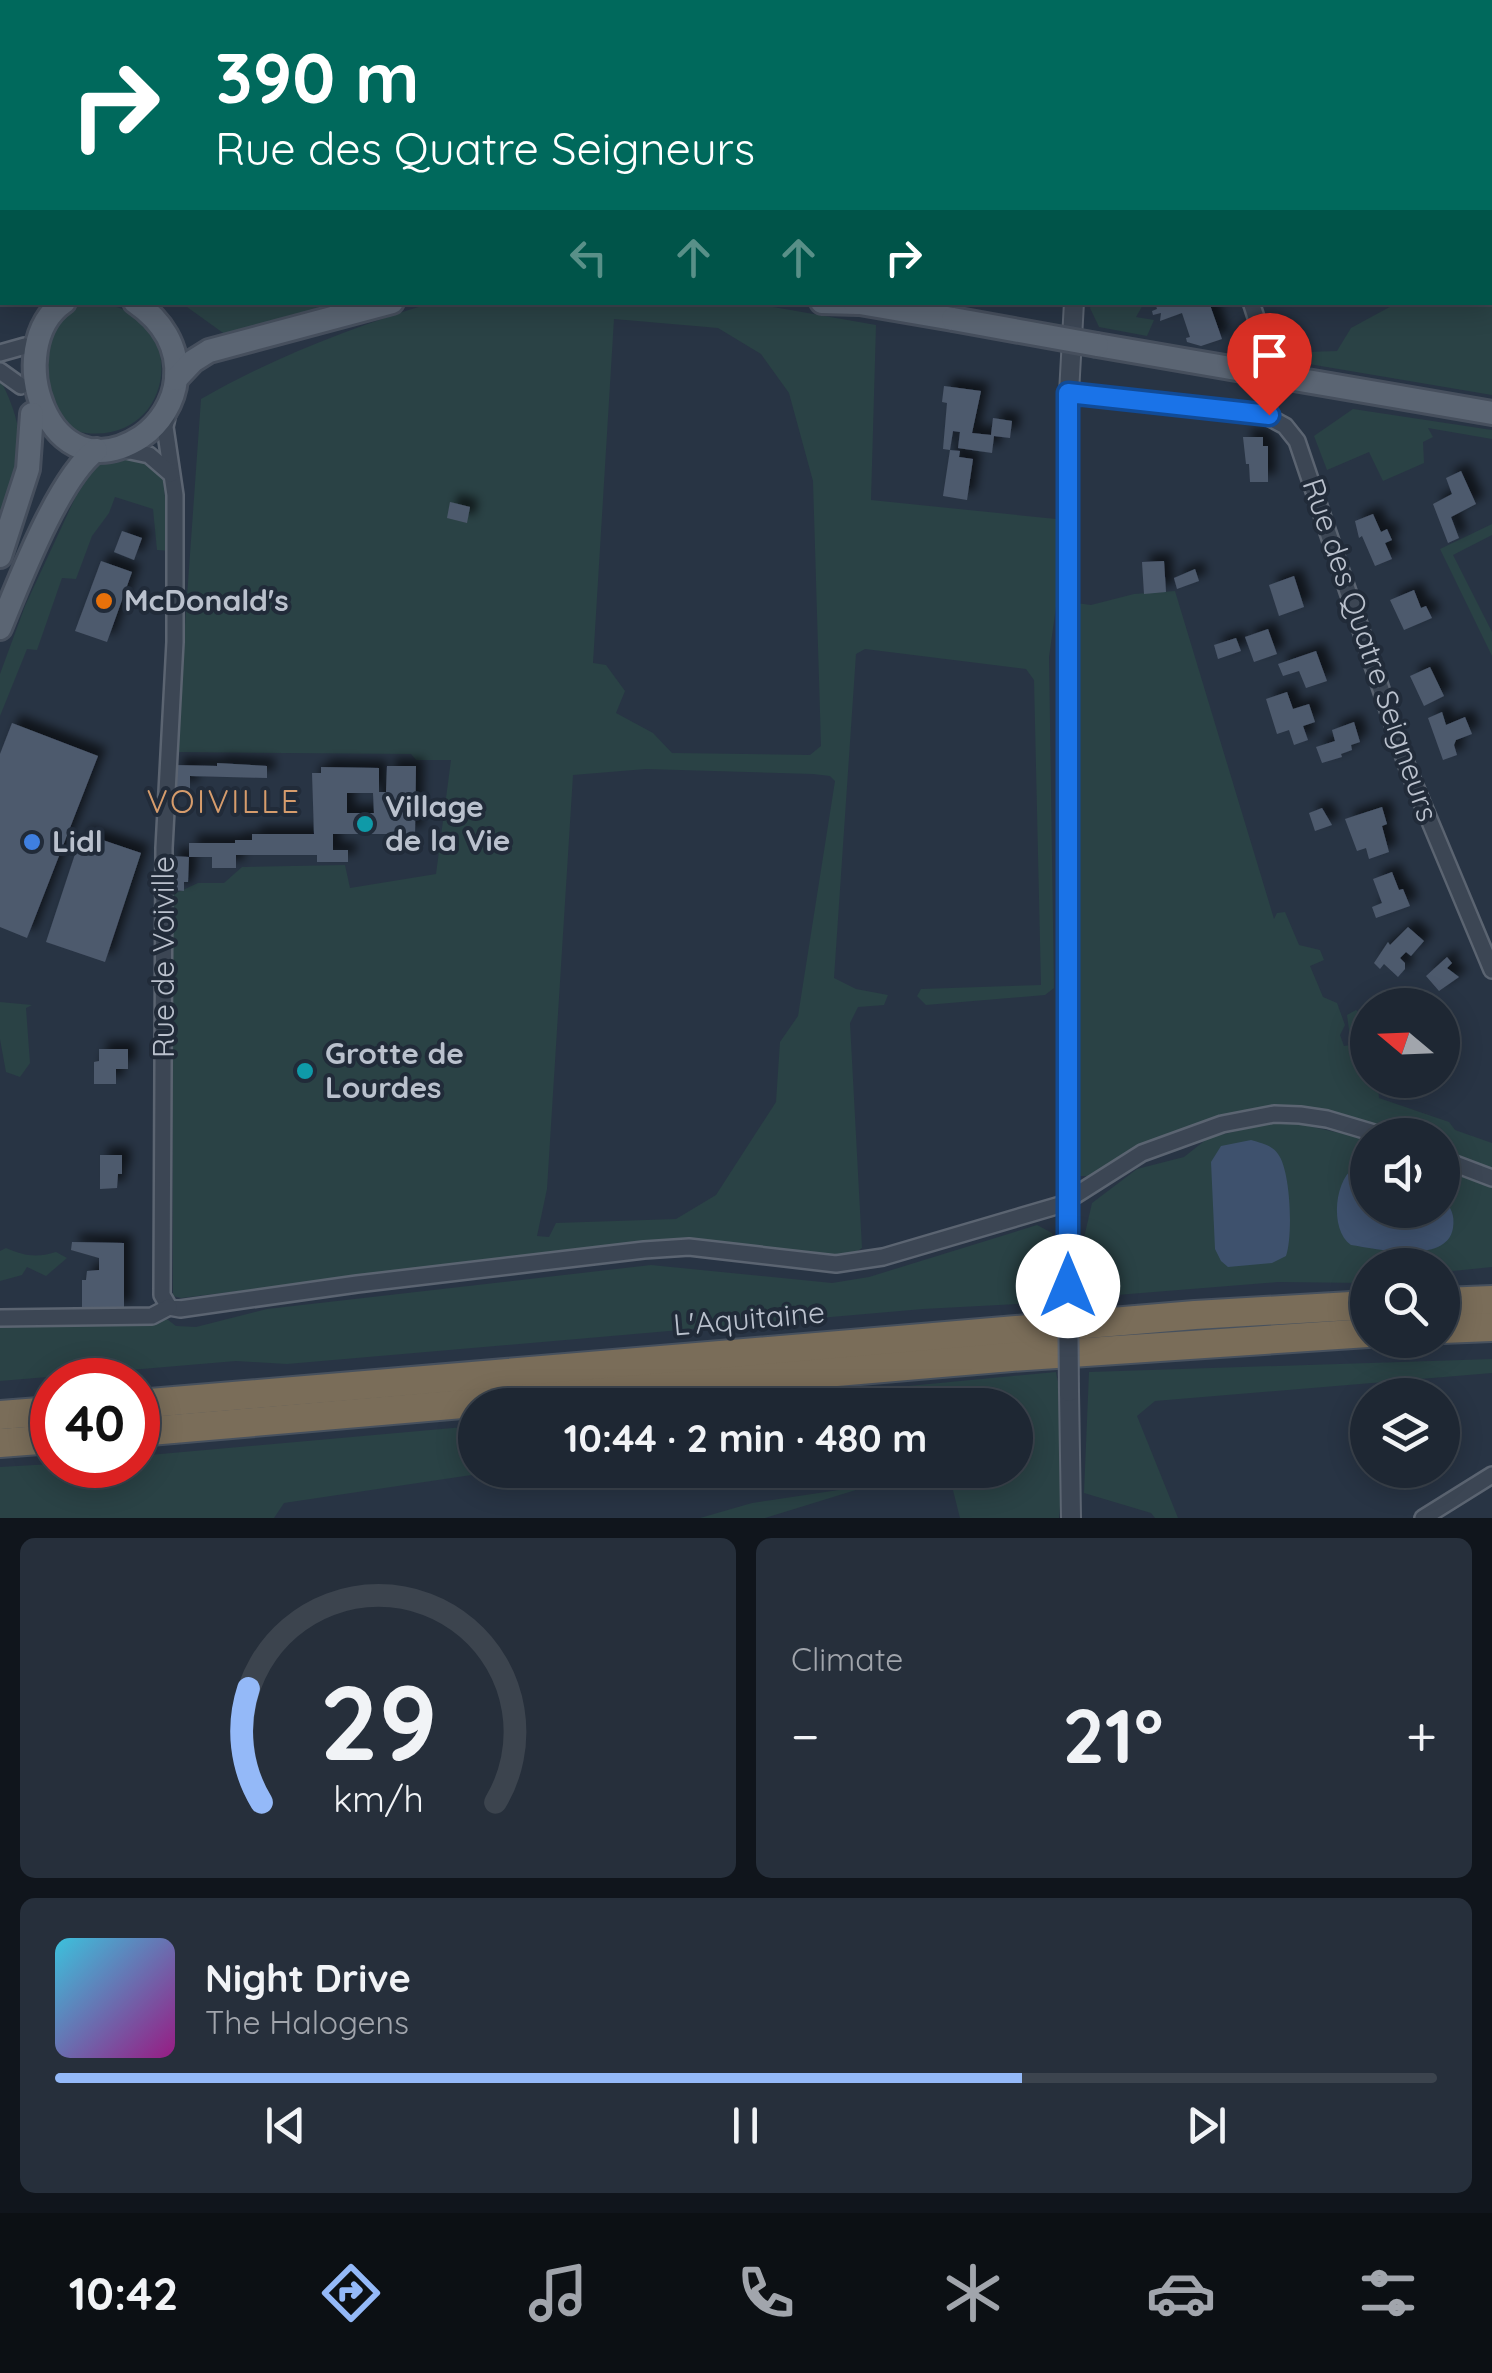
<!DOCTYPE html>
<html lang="en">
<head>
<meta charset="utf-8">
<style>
  body { margin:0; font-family:Quicksand,sans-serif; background:#262f3b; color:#f1f3f6; height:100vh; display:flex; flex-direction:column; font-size:38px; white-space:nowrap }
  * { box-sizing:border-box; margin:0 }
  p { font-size:32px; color:#a1a5ac }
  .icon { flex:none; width:55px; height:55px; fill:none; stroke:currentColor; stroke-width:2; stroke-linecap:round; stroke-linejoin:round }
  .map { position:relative; height:1518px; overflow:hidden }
  .panel { display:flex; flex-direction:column; gap:20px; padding:20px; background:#10151c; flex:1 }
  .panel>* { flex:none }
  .top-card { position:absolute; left:0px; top:0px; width:1492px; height:305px; box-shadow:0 5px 25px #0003,0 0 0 2px #3c444e; background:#00695c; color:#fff; overflow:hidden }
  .needle { width:65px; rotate:289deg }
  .controls { position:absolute; left:1350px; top:988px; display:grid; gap:20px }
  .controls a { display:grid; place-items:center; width:110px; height:110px; border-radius:50%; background:#1e2733; box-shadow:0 5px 25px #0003,0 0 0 2px #3c444e; font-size:50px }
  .speed { position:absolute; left:30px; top:1358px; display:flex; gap:20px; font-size:50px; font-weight:700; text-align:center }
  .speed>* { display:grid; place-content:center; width:130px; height:130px; border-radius:50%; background:#1e2733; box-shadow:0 5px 25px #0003,0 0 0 2px #3c444e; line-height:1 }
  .speed .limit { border:15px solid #d22; background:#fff; color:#111 }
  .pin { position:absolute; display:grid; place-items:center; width:85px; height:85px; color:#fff; margin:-102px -42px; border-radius:50% 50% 50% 0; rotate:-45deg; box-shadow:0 0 10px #0007 }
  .pin .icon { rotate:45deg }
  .me { position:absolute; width:110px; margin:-55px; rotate:0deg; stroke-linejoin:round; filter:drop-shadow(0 0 8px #0008) }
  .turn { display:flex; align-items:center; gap:35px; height:210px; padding:0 50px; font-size:45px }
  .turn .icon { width:130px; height:130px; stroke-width:2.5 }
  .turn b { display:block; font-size:70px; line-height:85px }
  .lanes { display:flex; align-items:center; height:95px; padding:0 50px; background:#0003; justify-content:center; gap:50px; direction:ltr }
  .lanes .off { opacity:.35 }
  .big { font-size:75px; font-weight:700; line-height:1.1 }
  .panel .widget { flex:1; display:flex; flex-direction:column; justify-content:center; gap:15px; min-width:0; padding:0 35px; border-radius:15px; background:#262f3b }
  .panel .dial { align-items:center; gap:0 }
  .dial svg { height:260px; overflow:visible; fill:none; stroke:#3c444e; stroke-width:7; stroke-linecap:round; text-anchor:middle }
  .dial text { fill:#f1f3f6; stroke:none }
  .song { display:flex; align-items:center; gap:30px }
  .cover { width:120px; height:120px; border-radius:15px; background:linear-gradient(135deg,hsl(190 70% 55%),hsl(310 70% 35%)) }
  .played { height:10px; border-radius:5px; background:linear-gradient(90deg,#94b9f8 70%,#3c444e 70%) }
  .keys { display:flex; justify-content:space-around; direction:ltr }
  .heat { display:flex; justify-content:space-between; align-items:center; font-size:55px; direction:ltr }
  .panel .tiles { flex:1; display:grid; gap:20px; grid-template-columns:1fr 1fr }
  .widget:last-child { grid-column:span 2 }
  .trip { position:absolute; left:458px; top:1388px; width:575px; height:100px; border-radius:50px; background:#1e2733; box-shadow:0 5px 25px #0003,0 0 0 2px #3c444e; font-weight:700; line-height:100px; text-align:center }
  .menu { display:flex; height:160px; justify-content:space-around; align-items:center; background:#0c1014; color:#a1a5ac }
  .menu .icon { width:70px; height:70px }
  .menu .current { color:#94b9f8 }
  .menu b { font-size:45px; color:#f1f3f6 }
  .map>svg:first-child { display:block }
</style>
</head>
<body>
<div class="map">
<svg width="1492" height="1518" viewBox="0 0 1492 1518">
  <defs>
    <filter id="shadow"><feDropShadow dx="8" dy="-8" stdDeviation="5" flood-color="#0009"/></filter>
  </defs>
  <rect width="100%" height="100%" fill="#283444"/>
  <g fill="#2a4245" fill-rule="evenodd">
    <polygon points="1492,250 1492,395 1297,362 1306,352 1337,351 1351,328 1397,303 1490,302"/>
    <path d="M 86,302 C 200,303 177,459 71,430 L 69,424 L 55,414 L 30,362 L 71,306 Z"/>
    <polygon points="180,302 329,303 287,320 226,335"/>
    <path d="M 431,303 L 751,303 L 876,325 L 871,500 L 1056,519 L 1057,600 L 1049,657 L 1054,988 L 1045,995 L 926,1005 L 917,996 L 921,989 L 1041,985 L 1034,680 L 1026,669 L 865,649 L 856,654 L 834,978 L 856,989 L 888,995 L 884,1005 L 858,1007 L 850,1023 L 862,1248 L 850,1256 L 834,1258 L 692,1240 L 586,1249 L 181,1298 L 173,1296 L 172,895 L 198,883 L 224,883 L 242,867 L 345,865 L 350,888 L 436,874 L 451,760 L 416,760 L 411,754 L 176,752 L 201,399 C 272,358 353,327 431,303 ZM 614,319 L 718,328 L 761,354 L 789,393 L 813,481 L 821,746 L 810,755 L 672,753 L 653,733 L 616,713 L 625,691 L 606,665 L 593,663 ZM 646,769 L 813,774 L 830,776 L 835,781 L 798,1016 L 780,1042 L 776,1102 L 716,1195 L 676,1219 L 556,1223 L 549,1237 L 537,1236 L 547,1189 L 573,775 Z"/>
    <polygon points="1092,303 1144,303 1136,317 1154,320 1147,336 1099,327 1090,308"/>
    <path d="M 0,379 C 32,441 19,465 0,528 Z"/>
    <polygon points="1353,409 1492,430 1492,439 1428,428 1433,437 1423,442 1424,463 1383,481 1369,452 1327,470 1314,436"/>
    <polygon points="112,458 143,459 162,473 172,551 157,550 153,509 115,497 109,513 92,536 76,579 62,578 37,650 27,649 0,716 0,674 25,606 75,498 96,465"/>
    <polygon points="1492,524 1492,535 1453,555 1492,632 1492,656 1440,549"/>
    <polygon points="1175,591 1274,919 1277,913 1285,912 1299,945 1320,950 1324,960 1310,966 1323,997 1337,1003 1345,1025 1340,1035 1344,1046 1351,1045 1347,1015 1356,1010 1367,1020 1368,1080 1377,1080 1379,1098 1449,1122 1455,1130 1492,1143 1492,1168 1443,1151 1442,1135 1396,1135 1330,1114 1253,1108 1147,1144 1089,1176 1080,1176 1077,1172 1076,603 1091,605 1134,594"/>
    <polygon points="0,1002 32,1005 26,1008 30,1063 20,1077 6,1072 0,1039"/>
    <polygon points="1281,1120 1367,1139 1368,1210 1442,1210 1443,1166 1492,1184 1492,1267 1443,1272 1442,1265 1368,1265 1367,1283 1278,1282 1092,1297 1080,1293 1081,1251 1092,1203 1137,1169 1184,1157 1208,1138"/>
    <polygon points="1037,1225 1052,1233 1058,1247 1056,1302 923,1309 287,1364 236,1361 0,1381 0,1309 82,1311 151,1307 176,1326 196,1327 267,1309 651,1265 832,1283 869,1277"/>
    <path d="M 6,1248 C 25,1256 36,1258 56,1252 L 67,1258 L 46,1276 L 27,1267 L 22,1275 L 0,1281 L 0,1251 Z"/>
    <polygon points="1492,1359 1492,1373 1155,1401 1137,1416 1178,1518 1155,1518 1151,1513 1084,1493 1089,1372"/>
    <polygon points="1056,1372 1067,1433 1059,1518 960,1518 948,1470 1015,1470 1015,1405 708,1405"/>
    <polygon points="475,1426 475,1470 505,1470 284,1503 274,1518 0,1518 0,1467 52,1464 138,1465 138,1456"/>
    <polygon points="872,1485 765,1518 700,1518 752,1503"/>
  </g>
  <g fill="#3e516d">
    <path d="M 1251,1140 C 1261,1143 1272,1145 1278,1154 C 1291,1171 1293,1237 1286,1256 L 1272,1263 L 1228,1267 L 1221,1261 L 1215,1249 L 1211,1162 L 1221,1146 Z"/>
    <path d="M 1358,1165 L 1367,1166 L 1368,1210 L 1442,1210 L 1443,1199 C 1451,1207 1455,1215 1453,1228 C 1447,1265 1377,1249 1351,1245 C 1329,1230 1334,1176 1358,1165 Z"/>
  </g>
  <g fill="#4e5a6d" fill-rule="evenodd" filter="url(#shadow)">
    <polygon points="1155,302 1209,302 1222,339 1201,346 1187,342 1186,338 1190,337 1182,313 1160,321 1161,313 1153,315 1152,311 1157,309"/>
    <polygon points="944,386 981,391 972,433 991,435 993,418 1012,421 1010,438 994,436 992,453 958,448 960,432 953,431 950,450 943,449 947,403 942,402"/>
    <polygon points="1243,437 1263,437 1263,446 1268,446 1268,482 1250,482 1249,464 1246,464"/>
    <polygon points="950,450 960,451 959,457 973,459 967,500 943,496"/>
    <polygon points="1461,471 1476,504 1451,517 1459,538 1448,543 1433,504 1452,494 1446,478"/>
    <polygon points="450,502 470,507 467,523 447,518"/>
    <polygon points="1373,514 1381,532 1387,529 1392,540 1385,543 1392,559 1375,566 1362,536 1359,538 1355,521"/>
    <polygon points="122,531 142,538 134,560 114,552"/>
    <polygon points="101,561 132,572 107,642 75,631"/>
    <polygon points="1164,561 1166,592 1144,594 1142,562"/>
    <polygon points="1195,569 1199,581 1177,589 1174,578"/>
    <polygon points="1294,576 1304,607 1279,616 1269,585"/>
    <polygon points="1414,590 1421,608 1426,606 1432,618 1404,630 1390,600"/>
    <polygon points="1268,629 1277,654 1254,662 1245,637"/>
    <polygon points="1236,638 1241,651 1218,659 1214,645"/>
    <polygon points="1316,651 1327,681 1306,688 1299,671 1283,676 1278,664"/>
    <polygon points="1430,667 1444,696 1424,706 1410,676"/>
    <polygon points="1287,692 1293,709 1309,704 1315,722 1303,726 1308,740 1294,745 1289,730 1277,734 1266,699"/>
    <polygon points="1442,712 1446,725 1465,717 1472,734 1456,740 1454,745 1457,755 1443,760 1428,718"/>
    <polygon points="1354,722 1360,742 1351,745 1352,750 1341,754 1342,757 1322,763 1316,747 1335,741 1332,730"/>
    <polygon points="12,723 98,756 27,938 0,927 0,754"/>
    <polygon points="217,763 267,766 267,778 190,776 190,789 175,789 175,765 217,766"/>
    <path d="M 387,766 L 416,766 L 415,834 L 333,834 L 333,850 L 348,850 L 348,862 L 317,862 L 317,855 L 236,855 L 236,868 L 212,868 L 212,857 L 189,857 L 189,843 L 235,843 L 235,840 L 252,840 L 252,834 L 314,834 L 312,773 L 321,773 L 321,767 L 379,768 L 379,792 L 386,792 ZM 347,793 L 373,793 L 374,813 L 347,813 Z"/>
    <polygon points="1382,807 1387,824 1382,826 1389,852 1369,859 1366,848 1357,851 1345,819"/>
    <polygon points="1322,808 1332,825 1315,831 1309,813"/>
    <polygon points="82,833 141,853 105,962 46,942"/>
    <polygon points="171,856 189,857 188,882 184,882 184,891 172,890"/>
    <polygon points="1392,872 1399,890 1403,889 1410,906 1376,918 1372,907 1382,903 1373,879"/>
    <polygon points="1408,927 1424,941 1411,956 1406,952 1400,958 1405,963 1405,969 1398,977 1384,964 1380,969 1374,963 1388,942 1390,945"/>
    <polygon points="1447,957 1452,963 1447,968 1459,977 1439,991 1426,976"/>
    <polygon points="99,1049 128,1049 128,1069 116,1069 116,1084 94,1084 94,1062 99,1061"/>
    <polygon points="100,1155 122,1155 122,1174 118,1174 117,1188 100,1189"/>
    <polygon points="72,1242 124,1243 124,1310 82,1311 82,1280 86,1280 87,1271 99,1270 99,1258 71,1250"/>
  </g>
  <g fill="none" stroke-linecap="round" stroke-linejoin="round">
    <g stroke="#5b6471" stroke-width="20">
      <g id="minor">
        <polyline points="490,0 492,2"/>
        <polyline points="1165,0 1166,2"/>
        <polyline points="830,2 830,0"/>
        <polyline points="1251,302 1263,339"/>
        <polyline points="0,353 25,346"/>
        <polyline points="0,371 21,386"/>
        <polyline points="1069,393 1261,413 1285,426 1297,441 1408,769 1492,970"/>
        <polyline points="168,413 165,427 175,495 175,642 164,848 162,1295 169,1307 180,1309 357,1284 644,1250 689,1247 836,1264 883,1257 1060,1205 1142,1153 1222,1124 1274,1114 1300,1115 1327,1119 1381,1135"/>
        <polyline points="116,448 149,455 171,474"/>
        <polyline points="1442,1159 1492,1178"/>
        <polyline points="0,1318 152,1316 169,1307"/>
        <polyline points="1423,1518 1492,1475"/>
      </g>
    </g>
    <g stroke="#5b6471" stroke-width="22">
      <g id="tertiary">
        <polyline points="1094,2 1094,0"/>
        <polyline points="1068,1286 1069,393 1074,302"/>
        <polyline points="1069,1392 1071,1518"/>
      </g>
    </g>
    <g stroke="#5b6471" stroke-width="25">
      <g id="secondary">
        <polyline points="1285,0 1288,2"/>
        <polyline points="1490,197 1492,199"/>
      </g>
    </g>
    <g stroke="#464f5d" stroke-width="28">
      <g id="primary">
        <polyline points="344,0 344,2"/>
        <polyline points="191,2 191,0"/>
        <polyline points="0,12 2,12"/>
        <polyline points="0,156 2,156"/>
        <polyline points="0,265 2,265"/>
        <path d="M 64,302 C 0,346 48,497 141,437 C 160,424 174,402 176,379 C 179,346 161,320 135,302"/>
        <polyline points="822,302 858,303"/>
        <polyline points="854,302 953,319"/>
        <polyline points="1097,345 1492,413"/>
        <polyline points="176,379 193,361 209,351 392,302"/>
        <polyline points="0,556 28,469 32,414"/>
        <path d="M 0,628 C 19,582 58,479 96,450"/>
      </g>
    </g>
    <g stroke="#47515e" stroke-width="32">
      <g id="motorway">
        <polyline points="1442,1302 1492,1300"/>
        <polyline points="1442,1329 1492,1327"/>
        <polyline points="138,1404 1195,1315 1368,1305"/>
        <polyline points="0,1415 52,1411"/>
        <polyline points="138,1432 1011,1357 1368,1333"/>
        <polyline points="0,1443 52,1439"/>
      </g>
    </g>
    <use href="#minor" stroke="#3c4654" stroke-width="15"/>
    <use href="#tertiary" stroke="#3c4654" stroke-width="18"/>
    <use href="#secondary" stroke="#4a5567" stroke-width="20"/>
    <use href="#primary" stroke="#5b6573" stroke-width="22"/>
    <use href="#motorway" stroke="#7a6d59" stroke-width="28"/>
    <g stroke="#5b6471" stroke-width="22" stroke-linecap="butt">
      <polyline id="tertiary-bridge" points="1068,1286 1069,1392"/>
    </g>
    <g stroke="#464f5d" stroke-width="28" stroke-linecap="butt">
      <polyline id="primary-bridge" points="953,319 1097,345"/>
    </g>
    <use href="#tertiary-bridge" stroke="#3c4654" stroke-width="18"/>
    <use href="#primary-bridge" stroke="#5b6573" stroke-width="22"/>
  </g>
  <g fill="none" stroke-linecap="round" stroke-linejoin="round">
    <g stroke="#114b97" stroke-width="25">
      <polyline id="route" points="1068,1286 1068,393 1269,415"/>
    </g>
    <use href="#route" stroke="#1a73e8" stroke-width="18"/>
  </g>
  <circle fill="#e8710a" stroke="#212b39" stroke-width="4" cx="104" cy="601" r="10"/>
  <g fill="#0f9aa8" stroke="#212b39" stroke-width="4">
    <circle cx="365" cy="824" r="10"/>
    <circle cx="305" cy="1071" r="10"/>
  </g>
  <circle fill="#3f7fe0" stroke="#212b39" stroke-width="4" cx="32" cy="842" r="10"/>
  <g text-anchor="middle" stroke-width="8" stroke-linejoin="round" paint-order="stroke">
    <g font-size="30" font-weight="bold" fill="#bac1cd" stroke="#212b39" text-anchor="start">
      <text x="124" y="611">McDonald's</text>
      <text x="385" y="817">Village<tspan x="385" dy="34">de la Vie</tspan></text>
      <text x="52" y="852">Lidl</text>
      <text x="325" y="1064">Grotte de<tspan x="325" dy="34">Lourdes</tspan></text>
    </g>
    <g font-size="30" fill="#bac1cd" stroke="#212b39">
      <text transform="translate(1370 650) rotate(71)" y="10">Rue des Quatre Seigneurs</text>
      <text transform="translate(164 957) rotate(-90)" y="10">Rue de Voiville</text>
      <text transform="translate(749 1319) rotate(-5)" y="10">L'Aquitaine</text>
    </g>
    <g font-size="32" letter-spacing="2.5" fill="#d69c6c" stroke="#212b39">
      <text x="224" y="813">VOIVILLE</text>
    </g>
  </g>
</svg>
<div class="controls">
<a><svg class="needle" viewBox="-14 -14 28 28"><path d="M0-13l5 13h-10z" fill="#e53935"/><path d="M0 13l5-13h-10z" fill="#a1a5ac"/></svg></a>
<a><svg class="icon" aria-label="sound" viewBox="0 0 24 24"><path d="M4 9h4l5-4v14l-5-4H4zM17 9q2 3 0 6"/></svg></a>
<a><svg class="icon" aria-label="search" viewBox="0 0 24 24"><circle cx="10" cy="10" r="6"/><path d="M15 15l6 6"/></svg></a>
<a><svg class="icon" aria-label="layers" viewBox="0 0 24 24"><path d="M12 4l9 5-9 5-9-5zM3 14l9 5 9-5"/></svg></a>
</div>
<div class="speed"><div class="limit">40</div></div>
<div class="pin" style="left:1269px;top:415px;background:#d93025"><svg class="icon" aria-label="arrive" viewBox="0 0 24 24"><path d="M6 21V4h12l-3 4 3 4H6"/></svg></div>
<svg class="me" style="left:1068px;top:1286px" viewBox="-20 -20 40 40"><circle r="19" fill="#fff"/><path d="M0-13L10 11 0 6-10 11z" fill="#1a73e8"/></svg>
<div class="trip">10:44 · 2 min · 480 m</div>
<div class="top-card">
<div class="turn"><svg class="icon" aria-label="right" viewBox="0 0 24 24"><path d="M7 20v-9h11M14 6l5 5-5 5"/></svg><div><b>390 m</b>Rue des Quatre Seigneurs</div></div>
<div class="lanes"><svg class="icon off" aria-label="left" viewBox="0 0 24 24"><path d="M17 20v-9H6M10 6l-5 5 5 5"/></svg><svg class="icon off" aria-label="ahead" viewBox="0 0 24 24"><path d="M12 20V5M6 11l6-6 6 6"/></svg><svg class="icon off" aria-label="ahead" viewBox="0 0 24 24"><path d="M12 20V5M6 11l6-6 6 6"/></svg><svg class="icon" aria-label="right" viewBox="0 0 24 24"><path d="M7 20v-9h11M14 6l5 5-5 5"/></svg></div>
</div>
</div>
<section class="panel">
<div class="tiles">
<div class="widget dial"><svg viewBox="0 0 100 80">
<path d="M14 69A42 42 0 1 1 86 69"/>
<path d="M14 69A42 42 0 0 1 10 34" stroke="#94b9f8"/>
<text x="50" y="56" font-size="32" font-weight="700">29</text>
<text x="50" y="72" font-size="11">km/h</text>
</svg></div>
<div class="widget"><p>Climate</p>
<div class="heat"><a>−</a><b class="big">21°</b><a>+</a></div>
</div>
<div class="widget">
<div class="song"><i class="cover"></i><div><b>Night Drive</b><p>The Halogens</p></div></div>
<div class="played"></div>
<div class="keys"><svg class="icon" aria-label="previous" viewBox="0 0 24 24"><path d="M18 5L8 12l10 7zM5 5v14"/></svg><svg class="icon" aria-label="pause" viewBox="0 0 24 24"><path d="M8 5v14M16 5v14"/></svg><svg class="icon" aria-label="next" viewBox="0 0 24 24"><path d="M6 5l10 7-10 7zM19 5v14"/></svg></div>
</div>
</div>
</section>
<nav class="menu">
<b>10:42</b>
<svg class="icon current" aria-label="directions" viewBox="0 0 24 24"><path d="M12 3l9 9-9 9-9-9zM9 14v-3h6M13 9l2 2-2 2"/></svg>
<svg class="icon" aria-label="music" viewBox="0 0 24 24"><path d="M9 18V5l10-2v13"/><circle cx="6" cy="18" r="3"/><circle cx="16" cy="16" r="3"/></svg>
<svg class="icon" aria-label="phone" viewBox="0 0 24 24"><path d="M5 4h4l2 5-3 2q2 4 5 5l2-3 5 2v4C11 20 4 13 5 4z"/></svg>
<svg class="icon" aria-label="climate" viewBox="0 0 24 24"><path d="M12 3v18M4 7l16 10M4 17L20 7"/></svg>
<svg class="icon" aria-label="car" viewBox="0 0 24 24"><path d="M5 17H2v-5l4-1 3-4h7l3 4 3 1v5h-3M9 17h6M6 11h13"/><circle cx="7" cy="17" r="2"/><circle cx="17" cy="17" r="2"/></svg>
<svg class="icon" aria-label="filters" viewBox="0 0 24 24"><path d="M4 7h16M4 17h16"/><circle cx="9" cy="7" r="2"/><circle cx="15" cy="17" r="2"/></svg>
</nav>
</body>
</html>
